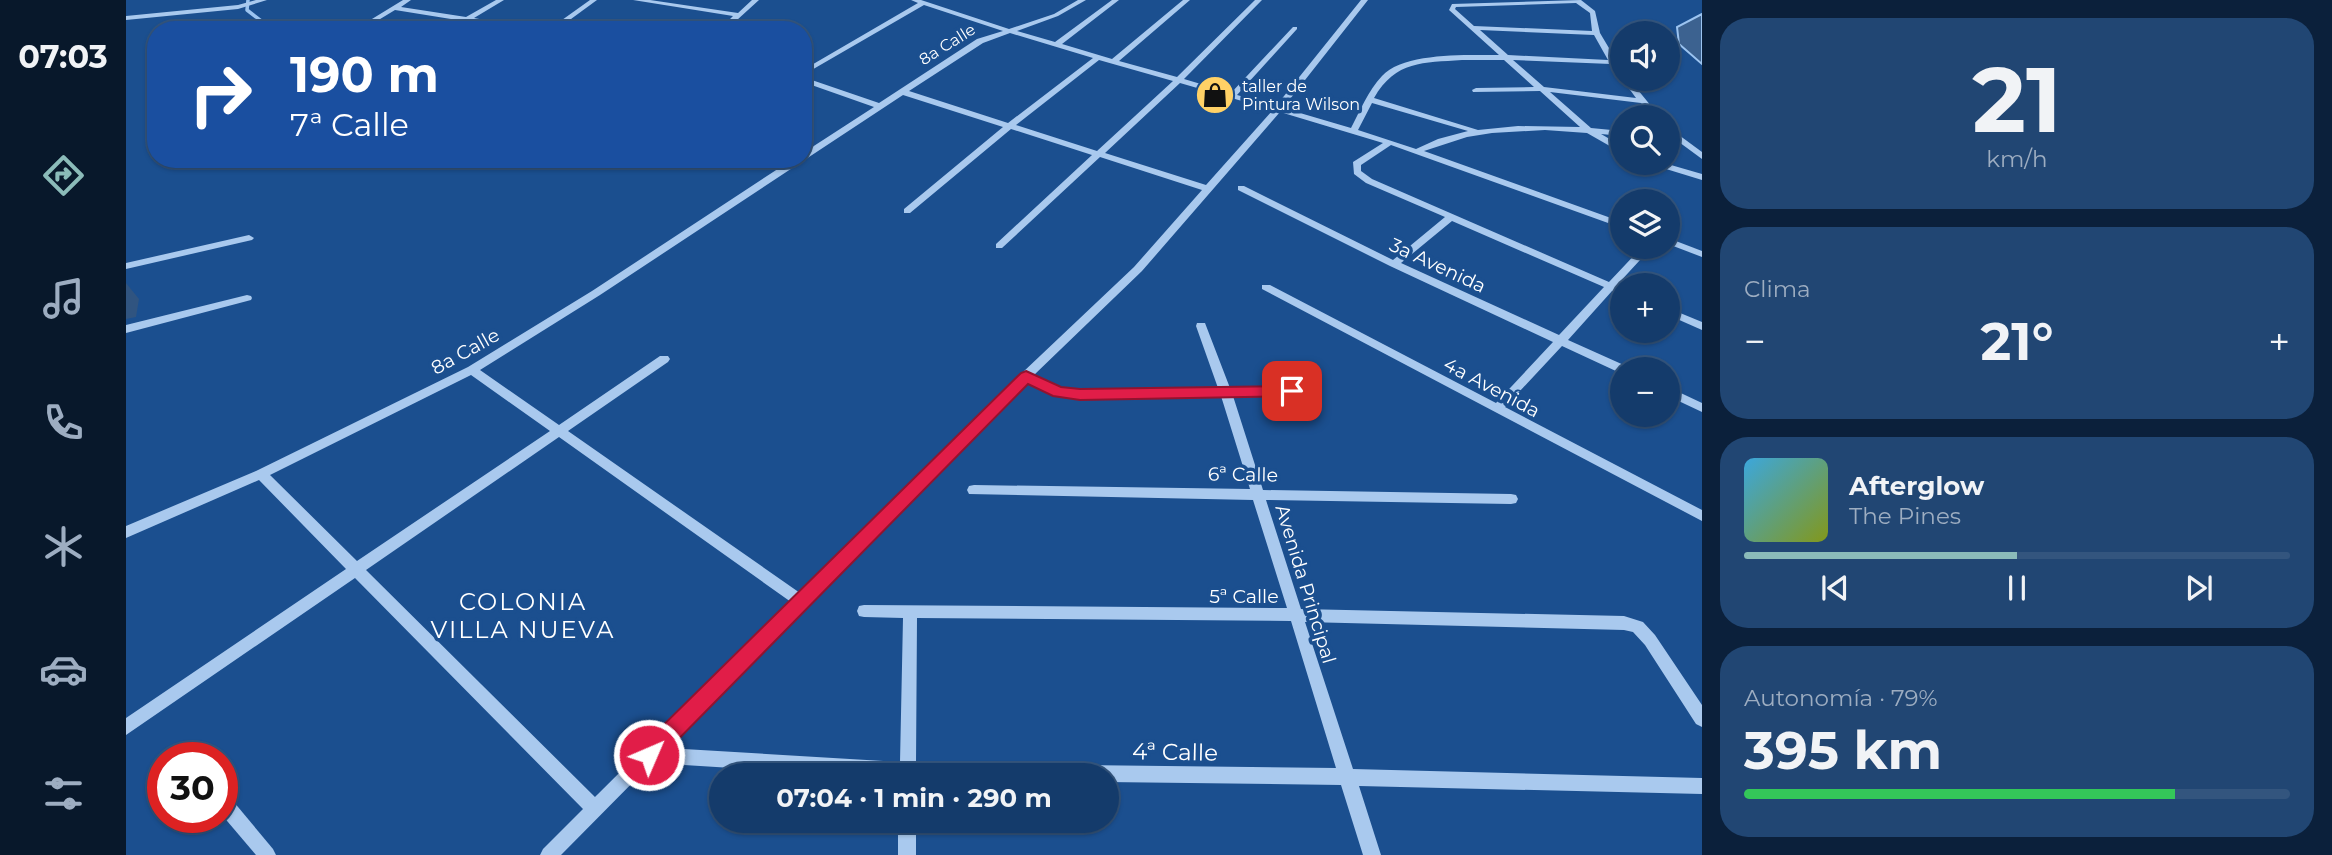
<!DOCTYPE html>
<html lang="es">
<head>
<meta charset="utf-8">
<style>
  body { margin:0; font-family:Montserrat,sans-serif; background:#214673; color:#f1f3f6; height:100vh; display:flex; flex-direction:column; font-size:26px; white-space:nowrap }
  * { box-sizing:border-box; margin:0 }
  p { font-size:23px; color:#9dadc1 }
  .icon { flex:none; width:38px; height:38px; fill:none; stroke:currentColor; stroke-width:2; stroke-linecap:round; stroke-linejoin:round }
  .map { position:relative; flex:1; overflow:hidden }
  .sheet { display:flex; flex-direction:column; gap:18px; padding:18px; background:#0b203b; width:630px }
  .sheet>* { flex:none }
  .banner { position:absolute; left:21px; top:21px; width:665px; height:147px; border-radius:28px; box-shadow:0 2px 5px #0004,0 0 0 2px #33557e; background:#1a4fa0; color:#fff; overflow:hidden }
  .buttons { position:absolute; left:1484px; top:21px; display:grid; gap:14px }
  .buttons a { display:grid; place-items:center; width:70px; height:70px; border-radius:50%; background:#143b6b; box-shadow:0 2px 5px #0004,0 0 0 2px #33557e; font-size:35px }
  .speed { position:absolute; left:21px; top:742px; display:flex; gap:14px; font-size:35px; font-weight:700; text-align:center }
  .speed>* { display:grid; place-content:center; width:91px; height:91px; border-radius:50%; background:#143b6b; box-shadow:0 2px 5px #0004,0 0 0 2px #33557e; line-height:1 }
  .speed .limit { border:10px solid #d22; background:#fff; color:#111 }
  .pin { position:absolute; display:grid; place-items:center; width:60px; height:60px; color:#fff; margin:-30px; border-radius:14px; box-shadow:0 4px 10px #0006 }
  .me { position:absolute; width:77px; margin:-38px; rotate:45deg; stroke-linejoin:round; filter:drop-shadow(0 0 5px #0008) }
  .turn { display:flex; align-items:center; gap:24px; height:147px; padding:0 28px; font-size:32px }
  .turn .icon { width:91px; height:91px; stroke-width:2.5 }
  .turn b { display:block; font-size:49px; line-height:60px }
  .big { font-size:52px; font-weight:700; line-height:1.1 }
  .sheet .card { flex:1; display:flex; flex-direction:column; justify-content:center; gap:10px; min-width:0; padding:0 24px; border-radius:28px; background:#214673 }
  .sheet .dial { align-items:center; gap:0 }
  .dial b { font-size:91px; line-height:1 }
  .song { display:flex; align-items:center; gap:21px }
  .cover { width:84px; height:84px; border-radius:10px; background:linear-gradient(135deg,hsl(200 70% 55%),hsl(70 70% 35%)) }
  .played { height:7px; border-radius:4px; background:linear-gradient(90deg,#8bbbb9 50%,#33557e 50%) }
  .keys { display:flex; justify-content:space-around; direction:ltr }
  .heat { display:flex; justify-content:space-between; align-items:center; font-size:38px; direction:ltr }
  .charge { height:10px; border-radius:5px; background:linear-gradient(90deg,#34c759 79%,#33557e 0) }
  .trip { position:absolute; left:583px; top:763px; width:410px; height:70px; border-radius:35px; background:#143b6b; box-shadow:0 2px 5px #0004,0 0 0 2px #33557e; font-weight:700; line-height:70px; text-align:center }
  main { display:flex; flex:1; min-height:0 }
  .menu { display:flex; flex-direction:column; width:126px; justify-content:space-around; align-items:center; background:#08182b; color:#9dadc1 }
  .menu .icon { width:49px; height:49px }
  .menu .active { color:#8bbbb9 }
  .menu b { font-size:32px; color:#f1f3f6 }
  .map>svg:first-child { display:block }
</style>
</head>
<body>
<main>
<nav class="menu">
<b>07:03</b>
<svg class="icon active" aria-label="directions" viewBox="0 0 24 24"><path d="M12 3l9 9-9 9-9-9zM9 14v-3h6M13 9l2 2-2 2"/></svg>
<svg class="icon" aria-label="music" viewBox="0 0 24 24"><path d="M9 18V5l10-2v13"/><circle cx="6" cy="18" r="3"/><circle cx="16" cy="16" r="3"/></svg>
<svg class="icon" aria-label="phone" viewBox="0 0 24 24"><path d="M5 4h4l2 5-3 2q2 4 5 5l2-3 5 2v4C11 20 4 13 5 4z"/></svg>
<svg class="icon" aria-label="climate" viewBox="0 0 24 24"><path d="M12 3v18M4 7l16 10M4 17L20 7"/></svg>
<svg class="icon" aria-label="car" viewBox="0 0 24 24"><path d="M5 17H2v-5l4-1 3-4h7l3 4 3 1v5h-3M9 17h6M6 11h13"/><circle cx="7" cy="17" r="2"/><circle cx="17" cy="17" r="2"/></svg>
<svg class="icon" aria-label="filters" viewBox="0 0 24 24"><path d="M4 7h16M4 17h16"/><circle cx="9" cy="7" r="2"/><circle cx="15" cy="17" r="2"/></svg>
</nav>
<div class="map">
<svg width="1576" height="855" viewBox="0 0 1576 855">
  <rect width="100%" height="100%" fill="#1b4f8f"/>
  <polygon fill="#3c6290" stroke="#9cc4f0" stroke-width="2" points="1576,14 1576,64 1553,44 1551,27"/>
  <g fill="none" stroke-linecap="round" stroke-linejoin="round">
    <polyline stroke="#9cc4f0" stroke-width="3.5" points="122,0 121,10 147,30"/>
    <g fill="#a9c9ee" fill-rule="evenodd">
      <polygon points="130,0 141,0 112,9 0,20 0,16 112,5"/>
      <polygon points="277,0 285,0 275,7 340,17 370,0 378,0 348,18 411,30 393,30 269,10 236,30 228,30"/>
      <polygon points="464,0 471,0 430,30 422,30"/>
      <polygon points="507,0 524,0 612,13 626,0 633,0 600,30 593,30 607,16"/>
      <path d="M 785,0 L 795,0 L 883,29 L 928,14 L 952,0 L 960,0 L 932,16 L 891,31 L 929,42 L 986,0 L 993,0 L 936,44 L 986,59 L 1057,0 L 1064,0 L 993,61 L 1051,77 L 1129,0 L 1136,0 L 1058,79 L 1105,93 L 1167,27 L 1171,27 L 1171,29 L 1111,95 L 1150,106 L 1235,0 L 1242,0 L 1157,108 L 1225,128 C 1234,111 1242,91 1256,76 C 1277,52 1342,55 1373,55 L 1323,10 L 1326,4 L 1455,0 L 1469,11 L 1474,33 L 1496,70 L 1496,79 L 1503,79 L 1534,117 L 1526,117 L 1515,103 L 1424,92 L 1465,128 L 1496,131 L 1496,136 L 1475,134 L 1496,146 L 1496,153 L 1461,133 L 1419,130 L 1366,133 L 1341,137 L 1298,151 L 1496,222 L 1496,228 L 1265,145 L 1235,165 L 1235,171 L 1246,179 L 1483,282 L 1516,247 L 1526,247 L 1491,285 L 1496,287 L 1496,294 L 1486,291 L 1442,340 L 1500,366 L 1502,369 L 1496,369 L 1496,373 L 1492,372 L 1436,346 L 1379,407 L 1576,510 L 1576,521 L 1136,289 L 1136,285 L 1144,285 L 1370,403 L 1427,342 L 1264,266 L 1112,190 L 1112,186 L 1118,186 L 1267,260 L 1319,217 L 1240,183 L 1228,174 L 1227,162 L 1257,143 L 1154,112 L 1016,271 L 908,375 L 934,388 L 954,391 L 1092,388 L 1070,326 L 1071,323 L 1079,323 L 1104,388 L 1166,387 L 1172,391 L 1166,395 L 1107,396 L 1137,490 L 1385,494 L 1390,495 L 1392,499 L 1390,503 L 1385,504 L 1140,500 L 1175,609 L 1498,616 L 1517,622 L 1529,635 L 1576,705 L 1576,727 L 1570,724 L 1519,645 L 1507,632 L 1498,630 L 1179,622 L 1227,769 L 1576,778 L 1576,794 L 1233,786 L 1255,855 L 1237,855 L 1215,785 L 980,782 L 980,775 L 717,775 L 526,763 L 435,855 L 414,855 L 417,849 L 457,809 L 229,578 L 0,735 L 0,718 L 220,569 L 133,480 L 0,538 L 0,526 L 130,471 L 342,367 L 466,291 L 667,159 L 677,159 L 677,153 L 748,107 L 677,82 L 677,77 L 753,103 L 851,39 L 877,31 L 798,5 L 677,75 L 677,70 L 792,3 ZM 1450,3 L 1464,13 L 1466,31 L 1348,26 L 1329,9 L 1330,7 ZM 1354,30 L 1468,35 L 1482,60 L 1382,55 ZM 884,33 L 967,58 L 882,123 L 783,91 L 857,43 ZM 973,60 L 1047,81 L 971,151 L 890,125 ZM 1336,60 L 1378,60 L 1408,87 L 1350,88 L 1346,90 L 1347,92 L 1414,91 L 1454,127 L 1392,126 L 1352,130 L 1248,98 C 1270,60 1297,63 1336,60 ZM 1387,60 L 1485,64 L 1510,98 L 1418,87 ZM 1054,83 L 1147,110 L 1080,185 L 979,153 ZM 777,95 L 877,127 L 778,209 L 778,213 L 784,213 L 885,129 L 966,155 L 870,244 L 870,248 L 876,248 L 974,157 L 1076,190 L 1008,267 L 896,373 L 674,593 L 442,431 L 542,362 L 544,359 L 542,356 L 534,356 L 433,425 L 354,370 L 474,295 ZM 1246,103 L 1342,131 L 1312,139 L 1290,149 L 1232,130 ZM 1326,221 L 1478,287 L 1433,335 L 1275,263 ZM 345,375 L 424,431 L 231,561 L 144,475 ZM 902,382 L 928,395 L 954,399 L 1095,396 L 1124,489 L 848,485 L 843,486 L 841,490 L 843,494 L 1127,500 L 1161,608 L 738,605 L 733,606 L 731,611 L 733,616 L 738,617 L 777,618 L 774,762 L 541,748 ZM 433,437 L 665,602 L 469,797 L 240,570 ZM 791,618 L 1165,621 L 1210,768 L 790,763 Z"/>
      <polygon points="1542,127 1576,152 1576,159 1542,134"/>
      <polygon points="1526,163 1538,163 1576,174 1576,180 1527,165"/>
      <polygon points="123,235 128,238 126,240 0,269 0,263"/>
      <polygon points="1542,238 1576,251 1576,257 1542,244"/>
      <polygon points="121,295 125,296 126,298 125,300 0,333 0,325"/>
      <polygon points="1542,308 1576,322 1576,330 1542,315"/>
      <polygon points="1542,387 1576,403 1576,412 1542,396"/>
      <polygon points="96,793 102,795 147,849 150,855 130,855 96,815"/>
      <rect x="772" y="821" width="18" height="34"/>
    </g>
  </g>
  <polygon fill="#305480" points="0,283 13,299 10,317 0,319"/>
  <polygon fill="#e11d48" stroke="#92132f" stroke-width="2" points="900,371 935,387 954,389 1166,386 1173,391 1166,396 954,400 927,396 902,384 530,762 523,766 515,762 512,755 515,747 895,373"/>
  <defs>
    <g id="shop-disc" transform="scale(2.0125)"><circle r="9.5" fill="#ffd166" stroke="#1b4f8f"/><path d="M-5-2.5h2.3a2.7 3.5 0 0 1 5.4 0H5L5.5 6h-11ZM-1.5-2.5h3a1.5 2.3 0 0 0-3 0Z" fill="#111"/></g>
  </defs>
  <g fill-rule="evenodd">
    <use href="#shop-disc" x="1089" y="95"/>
  </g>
  <g text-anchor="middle" stroke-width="7" stroke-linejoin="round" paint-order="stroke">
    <g font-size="16" fill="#fff" stroke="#1b4f8f">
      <text transform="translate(821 44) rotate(-32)" y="6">8a Calle</text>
    </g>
    <g font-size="16" fill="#fff" stroke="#1b4f8f" text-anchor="start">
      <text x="1116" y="92">taller de<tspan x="1116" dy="18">Pintura Wilson</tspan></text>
    </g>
    <g font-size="19" fill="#fff" stroke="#1b4f8f">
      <text transform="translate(1312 265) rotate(25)" y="7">3a Avenida</text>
      <text transform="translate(339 351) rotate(-29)" y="7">8a Calle</text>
      <text transform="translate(1366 387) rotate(28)" y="7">4a Avenida</text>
      <text transform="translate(1117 474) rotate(1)" y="7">6ª Calle</text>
      <text transform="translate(1180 584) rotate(73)" y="7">Avenida Principal</text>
      <text x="1118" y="603">5ª Calle</text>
    </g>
    <g font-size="23" fill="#fff" stroke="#1b4f8f">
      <text transform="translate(1049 752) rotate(1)" y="8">4ª Calle</text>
    </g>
    <g font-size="24" letter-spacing="2" fill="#fff" stroke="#1b4f8f">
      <text x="397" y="610">COLONIA<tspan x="397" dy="28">VILLA NUEVA</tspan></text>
    </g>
  </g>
</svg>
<div class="buttons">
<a><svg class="icon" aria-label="sound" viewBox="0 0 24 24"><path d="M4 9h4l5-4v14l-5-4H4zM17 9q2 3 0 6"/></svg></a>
<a><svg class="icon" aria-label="search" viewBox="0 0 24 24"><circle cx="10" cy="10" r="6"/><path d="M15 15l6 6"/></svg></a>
<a><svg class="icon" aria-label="layers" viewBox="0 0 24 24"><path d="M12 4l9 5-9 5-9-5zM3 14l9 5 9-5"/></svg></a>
<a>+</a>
<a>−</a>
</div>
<div class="speed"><div class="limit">30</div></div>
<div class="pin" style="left:1166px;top:391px;background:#d93025"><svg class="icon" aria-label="arrive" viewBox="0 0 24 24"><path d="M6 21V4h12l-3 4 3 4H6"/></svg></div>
<svg class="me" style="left:523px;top:755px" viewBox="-20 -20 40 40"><circle r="17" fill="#e11d48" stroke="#fff" stroke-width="3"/><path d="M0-11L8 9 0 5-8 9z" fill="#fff"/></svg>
<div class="trip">07:04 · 1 min · 290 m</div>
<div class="banner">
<div class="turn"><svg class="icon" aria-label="right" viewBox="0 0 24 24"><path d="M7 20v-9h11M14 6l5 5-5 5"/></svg><div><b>190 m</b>7ª Calle</div></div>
</div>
</div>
<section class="sheet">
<div class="card dial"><b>21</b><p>km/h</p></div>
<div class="card"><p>Clima</p>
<div class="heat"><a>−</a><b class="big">21°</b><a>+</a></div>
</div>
<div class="card">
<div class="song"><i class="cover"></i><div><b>Afterglow</b><p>The Pines</p></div></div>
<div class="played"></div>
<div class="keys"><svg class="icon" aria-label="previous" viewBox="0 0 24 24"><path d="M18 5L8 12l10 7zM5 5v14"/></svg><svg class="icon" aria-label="pause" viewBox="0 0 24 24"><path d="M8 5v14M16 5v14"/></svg><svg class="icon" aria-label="next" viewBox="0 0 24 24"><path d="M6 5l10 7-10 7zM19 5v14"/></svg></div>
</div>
<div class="card"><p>Autonomía · 79%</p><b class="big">395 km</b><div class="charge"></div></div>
</section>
</main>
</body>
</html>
